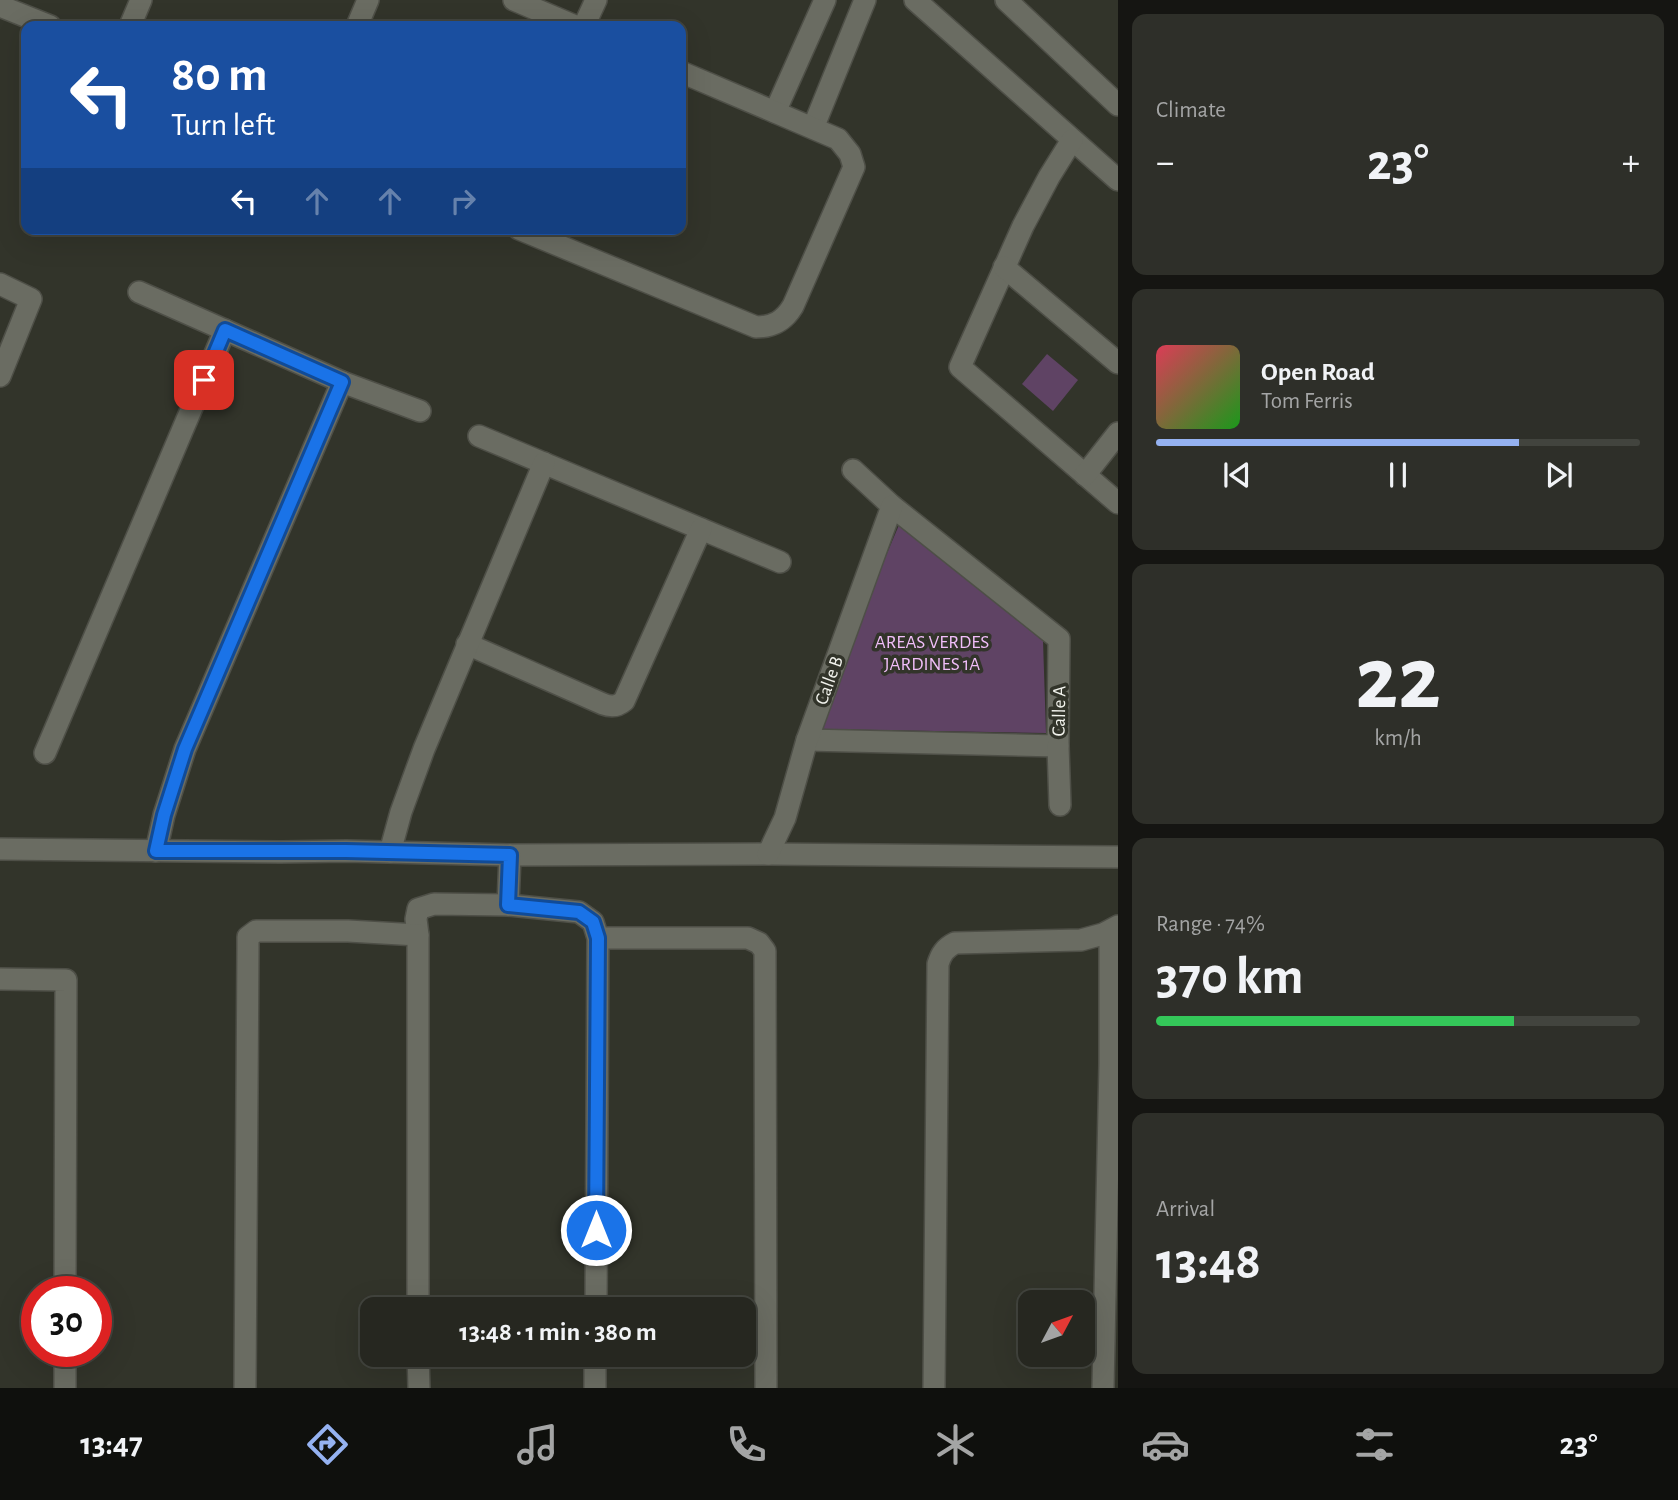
<!DOCTYPE html>
<html lang="en">
<head>
<meta charset="utf-8">
<style>
  body { margin:0; font-family:"Alegreya Sans",sans-serif; background:#2e2f29; color:#f1f3f6; height:100vh; display:flex; flex-direction:column; font-size:26px; white-space:nowrap }
  * { box-sizing:border-box; margin:0 }
  p { font-size:23px; color:#a4a5a5 }
  .icon { flex:none; width:38px; height:38px; fill:none; stroke:currentColor; stroke-width:2; stroke-linecap:round; stroke-linejoin:round }
  .map { position:relative; flex:1; overflow:hidden }
  .side { display:flex; flex-direction:column; gap:14px; padding:14px; background:#151512; width:560px }
  .side>* { flex:none }
  .banner { position:absolute; left:21px; top:21px; width:665px; height:214px; border-radius:14px; box-shadow:0 7px 28px #0002,0 0 0 2px #42443e; background:#1a4fa0; color:#fff; overflow:hidden }
  .needle { width:46px; rotate:49deg }
  .fabs { position:absolute; left:1018px; top:1290px; display:grid; gap:14px }
  .fabs a { display:grid; place-items:center; width:77px; height:77px; border-radius:14px; background:#262720; box-shadow:0 7px 28px #0002,0 0 0 2px #42443e; font-size:35px }
  .speed { position:absolute; left:21px; top:1276px; display:flex; gap:14px; font-size:35px; font-weight:700; text-align:center }
  .speed>* { display:grid; place-content:center; width:91px; height:91px; border-radius:50%; background:#262720; box-shadow:0 7px 28px #0002,0 0 0 2px #42443e; line-height:1 }
  .speed .limit { border:10px solid #d22; background:#fff; color:#111 }
  .pin { position:absolute; display:grid; place-items:center; width:60px; height:60px; color:#fff; margin:-30px; border-radius:14px; box-shadow:0 4px 10px #0006 }
  .me { position:absolute; width:77px; margin:-38px; rotate:0deg; stroke-linejoin:round; filter:drop-shadow(0 0 5px #0008) }
  .turn { display:flex; align-items:center; gap:24px; height:147px; padding:0 35px; font-size:32px }
  .turn .icon { width:91px; height:91px; stroke-width:2.5 }
  .turn b { display:block; font-size:49px; line-height:60px }
  .lanes { display:flex; align-items:center; height:66px; padding:0 35px; background:#0003; justify-content:center; gap:35px; direction:ltr }
  .lanes .off { opacity:.35 }
  .big { font-size:52px; font-weight:700; line-height:1.1 }
  .side .card { flex:1; display:flex; flex-direction:column; justify-content:center; gap:10px; min-width:0; padding:0 24px; border-radius:14px; background:#2e2f29 }
  .side .dial { align-items:center; gap:0 }
  .dial b { font-size:91px; line-height:1 }
  .song { display:flex; align-items:center; gap:21px }
  .cover { width:84px; height:84px; border-radius:10px; background:linear-gradient(135deg,hsl(350 70% 55%),hsl(120 70% 35%)) }
  .played { height:7px; border-radius:4px; background:linear-gradient(90deg,#95b2f1 75%,#42443e 75%) }
  .keys { display:flex; justify-content:space-around; direction:ltr }
  .heat { display:flex; justify-content:space-between; align-items:center; font-size:38px; direction:ltr }
  .charge { height:10px; border-radius:5px; background:linear-gradient(90deg,#34c759 74%,#42443e 0) }
  .trip { position:absolute; left:360px; top:1297px; width:396px; height:70px; border-radius:14px; background:#262720; box-shadow:0 7px 28px #0002,0 0 0 2px #42443e; font-weight:700; line-height:70px; text-align:center }
  .dock { display:flex; height:112px; justify-content:space-around; align-items:center; background:#0f100d; color:#a4a5a5 }
  .dock .icon { width:49px; height:49px }
  .dock .on { color:#95b2f1 }
  .dock b { font-size:32px; color:#f1f3f6 }
  main { display:flex; flex:1; min-height:0 }
  .map>svg:first-child { display:block }
</style>
</head>
<body>
<main>
<div class="map">
<svg width="1118" height="1388" viewBox="0 0 1118 1388">
  <rect width="100%" height="100%" fill="#32342a"/>
  <g fill="#5f4364">
    <polygon points="1047,354 1078,380 1053,411 1022,384"/>
    <polygon points="899,525 1043,641 1046,733 822,729 857,624"/>
  </g>
  <g fill="none" stroke-linecap="round" stroke-linejoin="round">
    <g stroke="#4e4f47" stroke-width="24">
      <g id="street">
        <polyline points="514,0 575,26"/>
        <polyline points="915,0 1118,180"/>
        <polyline points="1006,0 1118,105"/>
        <polyline points="0,6 50,26"/>
        <polyline points="130,26 141,0"/>
        <polyline points="357,26 368,0"/>
        <polyline points="584,26 596,0"/>
        <polyline points="775,112 825,0"/>
        <polyline points="813,128 865,0"/>
        <polyline points="1072,140 1049,177 1023,226 960,367 1118,503"/>
        <path d="M 519,229 L 756,327 C 773,327 784,321 793,306 L 854,167 L 850,154 L 838,139 L 681,72"/>
        <polyline points="1004,267 1118,363"/>
        <polyline points="0,284 31,299 0,376"/>
        <polyline points="139,292 342,382 420,411"/>
        <polyline points="479,436 780,562"/>
        <polyline points="1085,475 1118,433"/>
        <path d="M 467,644 L 603,704 C 611,707 617,707 624,701 L 701,529"/>
        <polyline points="807,740 1058,746 1059,639 892,506 853,470"/>
        <polyline points="1058,746 1060,805"/>
        <polyline points="45,753 225,330"/>
        <polyline points="0,849 281,852 346,851 510,855 768,854 1118,857"/>
        <polyline points="156,851 164,815 185,749 342,382"/>
        <polyline points="390,852 401,812 424,749 544,463"/>
        <polyline points="768,854 785,818 807,740 892,506"/>
        <polyline points="508,905 510,855"/>
        <polyline points="418,935 416,919 418,909 434,904 508,905 579,912 593,922 598,938 596,1309"/>
        <polyline points="598,938 748,938 759,943 765,951 766,1388"/>
        <polyline points="0,979 66,980 65,1292"/>
        <polyline points="418,1354 419,1388"/>
        <polyline points="65,1388 65,1351"/>
        <polyline points="245,1388 248,947 248,937 256,931 348,931 418,935 418,1309"/>
        <polyline points="595,1388 595,1354"/>
        <path d="M 934,1388 L 938,964 C 941,954 945,948 955,943 L 1081,940 L 1103,934 L 1118,926"/>
        <polyline points="1103,1388 1110,1063 1110,931"/>
      </g>
    </g>
    <use href="#street" stroke="#6a6c62" stroke-width="21"/>
  </g>
  <g fill="none" stroke-linecap="round" stroke-linejoin="round">
    <g stroke="#114b97" stroke-width="18">
      <polyline id="route" points="204,380 225,330 342,382 185,749 164,815 156,851 346,851 510,855 508,905 579,912 593,922 598,938 596,1230"/>
    </g>
    <use href="#route" stroke="#1a73e8" stroke-width="12"/>
  </g>
  <g text-anchor="middle" stroke-width="7" stroke-linejoin="round" paint-order="stroke">
    <g font-size="19" fill="#f1bef9" stroke="#32342a">
      <text x="932" y="648">AREAS VERDES<tspan x="932" dy="22">JARDINES 1A</tspan></text>
    </g>
    <g font-size="19" fill="#f2f3ed" stroke="#32342a">
      <text transform="translate(828 680) rotate(-70)" y="7">Calle B</text>
      <text transform="translate(1058 711) rotate(-89)" y="7">Calle A</text>
    </g>
  </g>
</svg>
<div class="fabs">
<a><svg class="needle" viewBox="-14 -14 28 28"><path d="M0-13l5 13h-10z" fill="#e53935"/><path d="M0 13l5-13h-10z" fill="#a4a5a5"/></svg></a>
</div>
<div class="speed"><div class="limit">30</div></div>
<div class="pin" style="left:204px;top:380px;background:#d93025"><svg class="icon" aria-label="arrive" viewBox="0 0 24 24"><path d="M6 21V4h12l-3 4 3 4H6"/></svg></div>
<svg class="me" style="left:596px;top:1230px" viewBox="-20 -20 40 40"><circle r="17" fill="#1a73e8" stroke="#fff" stroke-width="3"/><path d="M0-11L8 9 0 5-8 9z" fill="#fff"/></svg>
<div class="trip">13:48 · 1 min · 380 m</div>
<div class="banner">
<div class="turn"><svg class="icon" aria-label="left" viewBox="0 0 24 24"><path d="M17 20v-9H6M10 6l-5 5 5 5"/></svg><div><b>80 m</b>Turn left</div></div>
<div class="lanes"><svg class="icon" aria-label="left" viewBox="0 0 24 24"><path d="M17 20v-9H6M10 6l-5 5 5 5"/></svg><svg class="icon off" aria-label="ahead" viewBox="0 0 24 24"><path d="M12 20V5M6 11l6-6 6 6"/></svg><svg class="icon off" aria-label="ahead" viewBox="0 0 24 24"><path d="M12 20V5M6 11l6-6 6 6"/></svg><svg class="icon off" aria-label="right" viewBox="0 0 24 24"><path d="M7 20v-9h11M14 6l5 5-5 5"/></svg></div>
</div>
</div>
<section class="side">
<div class="card"><p>Climate</p>
<div class="heat"><a>−</a><b class="big">23°</b><a>+</a></div>
</div>
<div class="card">
<div class="song"><i class="cover"></i><div><b>Open Road</b><p>Tom Ferris</p></div></div>
<div class="played"></div>
<div class="keys"><svg class="icon" aria-label="previous" viewBox="0 0 24 24"><path d="M18 5L8 12l10 7zM5 5v14"/></svg><svg class="icon" aria-label="pause" viewBox="0 0 24 24"><path d="M8 5v14M16 5v14"/></svg><svg class="icon" aria-label="next" viewBox="0 0 24 24"><path d="M6 5l10 7-10 7zM19 5v14"/></svg></div>
</div>
<div class="card dial"><b>22</b><p>km/h</p></div>
<div class="card"><p>Range · 74%</p><b class="big">370 km</b><div class="charge"></div></div>
<div class="card"><p>Arrival</p><b class="big">13:48</b></div>
</section>
</main>
<nav class="dock">
<b>13:47</b>
<svg class="icon on" aria-label="directions" viewBox="0 0 24 24"><path d="M12 3l9 9-9 9-9-9zM9 14v-3h6M13 9l2 2-2 2"/></svg>
<svg class="icon" aria-label="music" viewBox="0 0 24 24"><path d="M9 18V5l10-2v13"/><circle cx="6" cy="18" r="3"/><circle cx="16" cy="16" r="3"/></svg>
<svg class="icon" aria-label="phone" viewBox="0 0 24 24"><path d="M5 4h4l2 5-3 2q2 4 5 5l2-3 5 2v4C11 20 4 13 5 4z"/></svg>
<svg class="icon" aria-label="climate" viewBox="0 0 24 24"><path d="M12 3v18M4 7l16 10M4 17L20 7"/></svg>
<svg class="icon" aria-label="car" viewBox="0 0 24 24"><path d="M5 17H2v-5l4-1 3-4h7l3 4 3 1v5h-3M9 17h6M6 11h13"/><circle cx="7" cy="17" r="2"/><circle cx="17" cy="17" r="2"/></svg>
<svg class="icon" aria-label="filters" viewBox="0 0 24 24"><path d="M4 7h16M4 17h16"/><circle cx="9" cy="7" r="2"/><circle cx="15" cy="17" r="2"/></svg>
<b>23°</b>
</nav>
</body>
</html>
